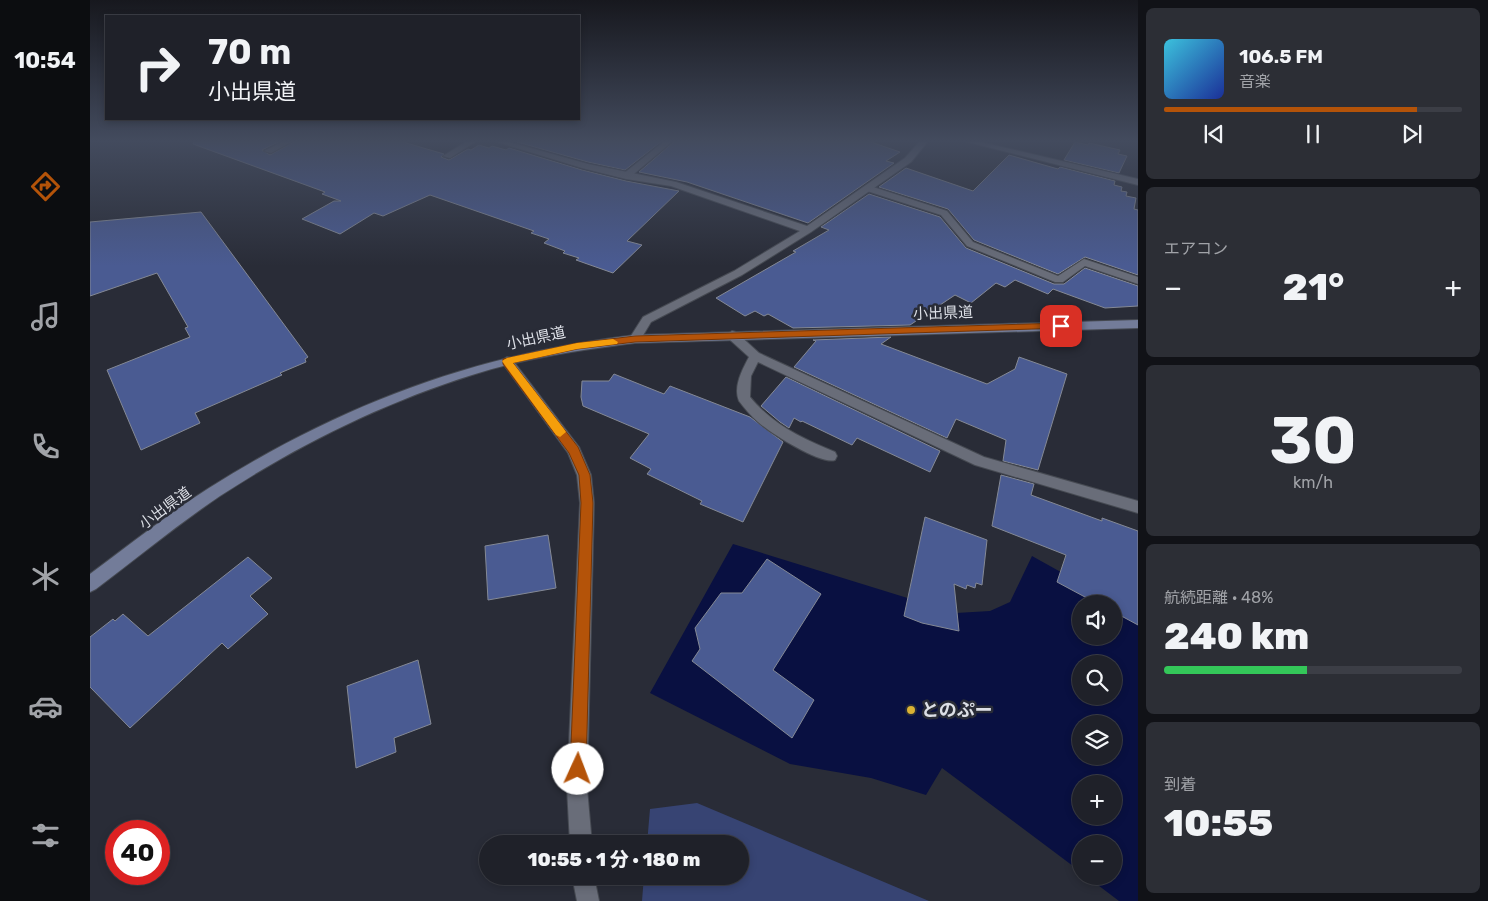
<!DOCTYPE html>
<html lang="ja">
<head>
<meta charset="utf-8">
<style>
  body { margin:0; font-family:Rubik,"Noto Sans JP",sans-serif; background:#2c2e35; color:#f1f3f6; height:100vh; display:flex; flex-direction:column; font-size:19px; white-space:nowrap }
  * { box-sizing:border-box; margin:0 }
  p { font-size:16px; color:#a1a3a8 }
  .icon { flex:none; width:28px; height:28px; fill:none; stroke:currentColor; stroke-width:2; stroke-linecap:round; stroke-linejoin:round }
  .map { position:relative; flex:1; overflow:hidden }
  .details { display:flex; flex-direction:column; gap:8px; padding:8px; background:#111217; width:350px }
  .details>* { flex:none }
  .banner { position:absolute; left:15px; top:15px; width:475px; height:105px; border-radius:0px; box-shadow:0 2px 8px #0003,0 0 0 1px #3c3e46; background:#1f2129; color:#f1f3f6; overflow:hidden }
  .controls { position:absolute; left:982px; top:595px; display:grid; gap:10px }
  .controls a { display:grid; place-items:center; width:50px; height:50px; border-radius:50%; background:#1f2129; box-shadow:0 2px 8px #0003,0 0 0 1px #3c3e46; font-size:25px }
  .speed { position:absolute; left:15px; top:820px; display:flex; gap:10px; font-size:25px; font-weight:700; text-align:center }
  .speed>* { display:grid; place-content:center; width:65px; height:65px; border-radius:50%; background:#1f2129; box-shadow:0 2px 8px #0003,0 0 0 1px #3c3e46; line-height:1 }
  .speed .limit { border:8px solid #d22; background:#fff; color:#111 }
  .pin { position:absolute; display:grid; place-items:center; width:42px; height:42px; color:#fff; margin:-21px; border-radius:10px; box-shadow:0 2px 8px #0006 }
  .me { position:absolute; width:55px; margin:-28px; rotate:2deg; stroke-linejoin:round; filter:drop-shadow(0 0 4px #0008) }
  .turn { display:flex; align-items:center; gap:18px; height:105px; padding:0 20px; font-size:22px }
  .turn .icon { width:65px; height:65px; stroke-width:2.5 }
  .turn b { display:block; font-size:35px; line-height:42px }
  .big { font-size:38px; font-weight:800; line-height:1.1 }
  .details .widget { flex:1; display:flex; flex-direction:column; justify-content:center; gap:8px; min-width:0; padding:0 18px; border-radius:8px; background:#2c2e35 }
  .details .dial { align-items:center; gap:0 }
  .dial b { font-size:65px; line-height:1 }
  .song { display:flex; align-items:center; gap:15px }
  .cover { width:60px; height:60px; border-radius:8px; background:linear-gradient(135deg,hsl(190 70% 55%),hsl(230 70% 35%)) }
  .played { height:5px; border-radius:2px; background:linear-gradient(90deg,#b45309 85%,#3c3e46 85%) }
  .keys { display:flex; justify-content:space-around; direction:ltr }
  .heat { display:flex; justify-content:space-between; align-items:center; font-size:28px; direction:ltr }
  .charge { height:8px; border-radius:4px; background:linear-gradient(90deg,#34c759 48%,#3c3e46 0) }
  .trip { position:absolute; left:389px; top:835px; width:270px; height:50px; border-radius:25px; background:#1f2129; box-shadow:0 2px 8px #0003,0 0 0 1px #3c3e46; font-weight:800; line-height:50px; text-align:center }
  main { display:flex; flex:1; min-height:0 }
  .tab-bar { display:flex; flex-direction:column; width:90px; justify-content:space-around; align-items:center; background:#0c0d10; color:#a1a3a8 }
  .tab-bar .icon { width:35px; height:35px }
  .tab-bar .current { color:#b45309 }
  .tab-bar b { font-size:22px; color:#f1f3f6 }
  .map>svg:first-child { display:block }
</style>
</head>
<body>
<main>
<nav class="tab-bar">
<b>10:54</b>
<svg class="icon current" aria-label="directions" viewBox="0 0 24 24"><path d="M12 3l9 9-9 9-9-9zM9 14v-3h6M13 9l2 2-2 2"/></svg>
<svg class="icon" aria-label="music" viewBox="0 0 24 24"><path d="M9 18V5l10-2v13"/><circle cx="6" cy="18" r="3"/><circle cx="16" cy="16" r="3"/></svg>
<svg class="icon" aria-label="phone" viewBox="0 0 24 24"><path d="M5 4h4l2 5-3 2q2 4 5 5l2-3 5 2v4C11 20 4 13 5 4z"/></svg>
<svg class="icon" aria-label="climate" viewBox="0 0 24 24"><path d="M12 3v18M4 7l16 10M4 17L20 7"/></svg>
<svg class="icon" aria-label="car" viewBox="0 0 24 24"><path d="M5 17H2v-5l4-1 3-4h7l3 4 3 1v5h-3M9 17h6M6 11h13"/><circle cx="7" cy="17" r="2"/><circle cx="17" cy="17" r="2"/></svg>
<svg class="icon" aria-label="filters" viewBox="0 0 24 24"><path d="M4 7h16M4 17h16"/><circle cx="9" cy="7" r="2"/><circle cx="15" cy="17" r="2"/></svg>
</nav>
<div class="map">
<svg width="1048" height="901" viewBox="0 0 1048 901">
  <rect width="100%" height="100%" fill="#292c37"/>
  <polygon fill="#374473" points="607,803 839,901 552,901 554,876 650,876 650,844 557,844 560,809"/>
  <path fill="#091041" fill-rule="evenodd" d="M 643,544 L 866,613 L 900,611 L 920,602 L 942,556 L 1048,615 L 1048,901 L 1029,901 L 996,876 L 1024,876 L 1024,844 L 991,844 L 991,872 L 852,768 L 836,795 L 781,778 L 700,764 L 560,693 ZM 991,604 L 1024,604 L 1024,636 L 991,636 ZM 991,664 L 1024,664 L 1024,696 L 991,696 ZM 991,724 L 1024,724 L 1024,756 L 991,756 ZM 991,784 L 1024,784 L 1024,816 L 991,816 Z"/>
  <g fill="#4a5b92" stroke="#848995">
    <polygon points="104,140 192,140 172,150 180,155 207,140 306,140 354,154 351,157 359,160 378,149 381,150 389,145 399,148 402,146 416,150 419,148 492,170 536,181 589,191 537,241 552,245 523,273 486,260 489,258 473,253 475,251 454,243 459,239 441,233 444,231 340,195 293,216 284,213 250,234 212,219 244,201 251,201 232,194 235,192 103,144"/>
    <polygon points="432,140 573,140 535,170 498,162 427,142"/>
    <polygon points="586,140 775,140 810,152 796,161 804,163 718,223 597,182 549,172"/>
    <polygon points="985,142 998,145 999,143 1030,150 1028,154 1037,156 1029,173 974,160"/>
    <polygon points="919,155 968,169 970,167 1025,181 1024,185 1032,187 1031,191 1037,192 1036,196 1046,198 1044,209 1048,210 1048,275 995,257 968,274 884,240 858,209 789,187 816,168 883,191"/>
    <polygon points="779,194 850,217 876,248 964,284 974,284 995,268 1048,286 1048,306 1015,308 963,289 958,294 925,280 915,287 906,283 881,303 865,295 820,325 703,328 678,314 674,316 665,311 655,316 626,298 706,252 703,251 739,230 731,227"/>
    <polygon points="111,212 218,357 215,359 216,362 190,373 192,375 105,413 110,423 51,450 17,370 100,337 95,328 98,327 67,273 0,296 0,222"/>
    <polygon points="801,337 791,344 897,384 925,369 929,357 977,374 948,470 913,461 916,440 866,419 857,438 704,367 726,341 723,340"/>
    <polygon points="524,374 574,394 580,386 660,417 693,442 653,522 610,504 612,501 557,474 561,469 540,458 559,434 493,406 491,397 492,381 519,381"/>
    <polygon points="696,377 850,451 840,472 767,438 762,445 712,421 711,422 704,418 699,428 690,422 671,406"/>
    <polygon points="911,475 944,484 941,495 1012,521 1012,518 1048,531 1048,625 1024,612 1024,604 1008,604 967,582 976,555 902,526"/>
    <polygon points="835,517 897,540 892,585 886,583 885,588 877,585 876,589 864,584 869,631 832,623 814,616"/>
    <polygon points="458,535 466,588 398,600 395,546"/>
    <polygon points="158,557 182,578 160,596 178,614 138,649 132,643 40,728 0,687 0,637 23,619 25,621 33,614 58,636"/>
    <polygon points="677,559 731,594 683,670 724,700 702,738 602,661 610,649 605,628 631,593 652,593"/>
    <polygon points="328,660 341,724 304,738 306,752 266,768 257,686"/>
  </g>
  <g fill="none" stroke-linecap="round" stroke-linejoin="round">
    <g stroke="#464a52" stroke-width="2">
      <g id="service">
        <polygon points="196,140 205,140 181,153 174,151"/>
        <polygon points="379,140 388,140 360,158 353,156"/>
        <polygon points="576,140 584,140 539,178 533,178 533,174"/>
        <polygon points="777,185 857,211 883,242 968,276 994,259 1048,277 1048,284 995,266 973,282 965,282 877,246 851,215 774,190 773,188"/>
        <path d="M 642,331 L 646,332 L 669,353 L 894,457 L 1048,501 L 1048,513 L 885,465 L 668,362 L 661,376 L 660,397 C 683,425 713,439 745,452 L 747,456 L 745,460 C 731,465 680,433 668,422 C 661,416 655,409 649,401 C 643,387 652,370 659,357 L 638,338 L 636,335 Z"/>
      </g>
    </g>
    <g stroke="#464a52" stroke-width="2">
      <g id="minor">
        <polygon points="401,140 412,140 498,164 586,182 717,226 815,158 831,140 839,140 821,162 721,232 652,275 561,322 549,342 545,343 539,339 553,317 644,271 710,231 581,186 536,179 492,168"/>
        <polygon points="870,140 882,140 1048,179 1048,185"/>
      </g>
    </g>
    <g stroke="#464a52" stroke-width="2">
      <g id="tertiary">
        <polygon points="417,357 421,358 489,447 501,475 504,503 497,788 502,844 480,844 477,788 490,503 487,475 478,453 411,361"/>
        <polygon points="482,876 504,876 509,901 487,901"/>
      </g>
    </g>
    <g stroke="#464a52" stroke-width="2">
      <path id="secondary" d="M 1048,320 L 1048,328 L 545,343 C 490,350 435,358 382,375 C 293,403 208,445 130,496 C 87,525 47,558 6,589 L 0,592 L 0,574 C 39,545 78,514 119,488 C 254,403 387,354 545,335 Z"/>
    </g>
    <use href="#service" fill="#696d79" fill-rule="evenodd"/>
    <use href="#minor" fill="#696d79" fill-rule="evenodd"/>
    <use href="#tertiary" fill="#696d79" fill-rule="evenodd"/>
    <use href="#secondary" fill="#737c99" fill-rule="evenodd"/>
  </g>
  <linearGradient id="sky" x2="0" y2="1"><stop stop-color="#17181e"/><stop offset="0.53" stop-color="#434b5e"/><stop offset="1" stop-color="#434b5e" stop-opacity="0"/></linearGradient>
  <rect width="1048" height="266" fill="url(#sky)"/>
  <polygon fill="#b45309" stroke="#753606" points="971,323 974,324 974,328 545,342 487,349 423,363 488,447 500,475 503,503 496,769 494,774 488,777 482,774 480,769 491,503 489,475 479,453 413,364 413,359 487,343 545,336"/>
  <polygon fill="#f59e0b" points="523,339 528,342 527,344 487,349 423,363 474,429 476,432 470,437 466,435 412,361 417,358 487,343"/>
  <circle fill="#dbb233" stroke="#292c37" stroke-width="2" cx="821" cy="710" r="5"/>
  <g text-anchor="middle" stroke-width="5" stroke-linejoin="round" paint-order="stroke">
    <g font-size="15" fill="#dcdfe6" stroke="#292c37">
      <text transform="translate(853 313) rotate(-2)" y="5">小出県道</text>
      <text transform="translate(446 338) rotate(-12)" y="5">小出県道</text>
      <text transform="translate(75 508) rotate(-36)" y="5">小出県道</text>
    </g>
    <g font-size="18" font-weight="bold" fill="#dcdfe6" stroke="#292c37" text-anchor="start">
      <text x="831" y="716">とのぷー</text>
    </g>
  </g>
</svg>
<div class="controls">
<a><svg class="icon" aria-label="sound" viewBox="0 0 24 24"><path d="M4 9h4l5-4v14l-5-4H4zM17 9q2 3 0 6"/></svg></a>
<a><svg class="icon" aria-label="search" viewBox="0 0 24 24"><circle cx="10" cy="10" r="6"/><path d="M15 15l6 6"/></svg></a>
<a><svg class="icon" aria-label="layers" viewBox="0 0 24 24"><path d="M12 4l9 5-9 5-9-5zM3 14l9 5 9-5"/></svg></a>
<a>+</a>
<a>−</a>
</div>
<div class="speed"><div class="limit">40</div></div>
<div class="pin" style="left:971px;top:326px;background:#d93025"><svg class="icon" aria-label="arrive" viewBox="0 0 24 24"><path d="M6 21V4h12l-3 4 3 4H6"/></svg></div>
<svg class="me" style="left:488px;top:769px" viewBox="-20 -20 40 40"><circle r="19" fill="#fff"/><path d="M0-13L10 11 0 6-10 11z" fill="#b45309"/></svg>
<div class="trip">10:55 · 1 分 · 180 m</div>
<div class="banner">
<div class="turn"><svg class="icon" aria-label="right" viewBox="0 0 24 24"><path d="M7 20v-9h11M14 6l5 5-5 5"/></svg><div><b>70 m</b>小出県道</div></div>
</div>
</div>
<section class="details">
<div class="widget">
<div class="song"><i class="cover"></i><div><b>106.5 FM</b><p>音楽</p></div></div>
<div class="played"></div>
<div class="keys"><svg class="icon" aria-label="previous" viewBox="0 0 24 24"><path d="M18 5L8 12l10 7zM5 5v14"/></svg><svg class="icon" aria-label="pause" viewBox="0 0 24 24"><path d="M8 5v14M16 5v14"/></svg><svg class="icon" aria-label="next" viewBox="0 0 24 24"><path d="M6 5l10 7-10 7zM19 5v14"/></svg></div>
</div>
<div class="widget"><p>エアコン</p>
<div class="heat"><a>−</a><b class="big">21°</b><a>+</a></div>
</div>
<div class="widget dial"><b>30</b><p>km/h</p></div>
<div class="widget"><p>航続距離 · 48%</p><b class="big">240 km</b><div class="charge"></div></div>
<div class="widget"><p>到着</p><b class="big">10:55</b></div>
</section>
</main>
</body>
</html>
